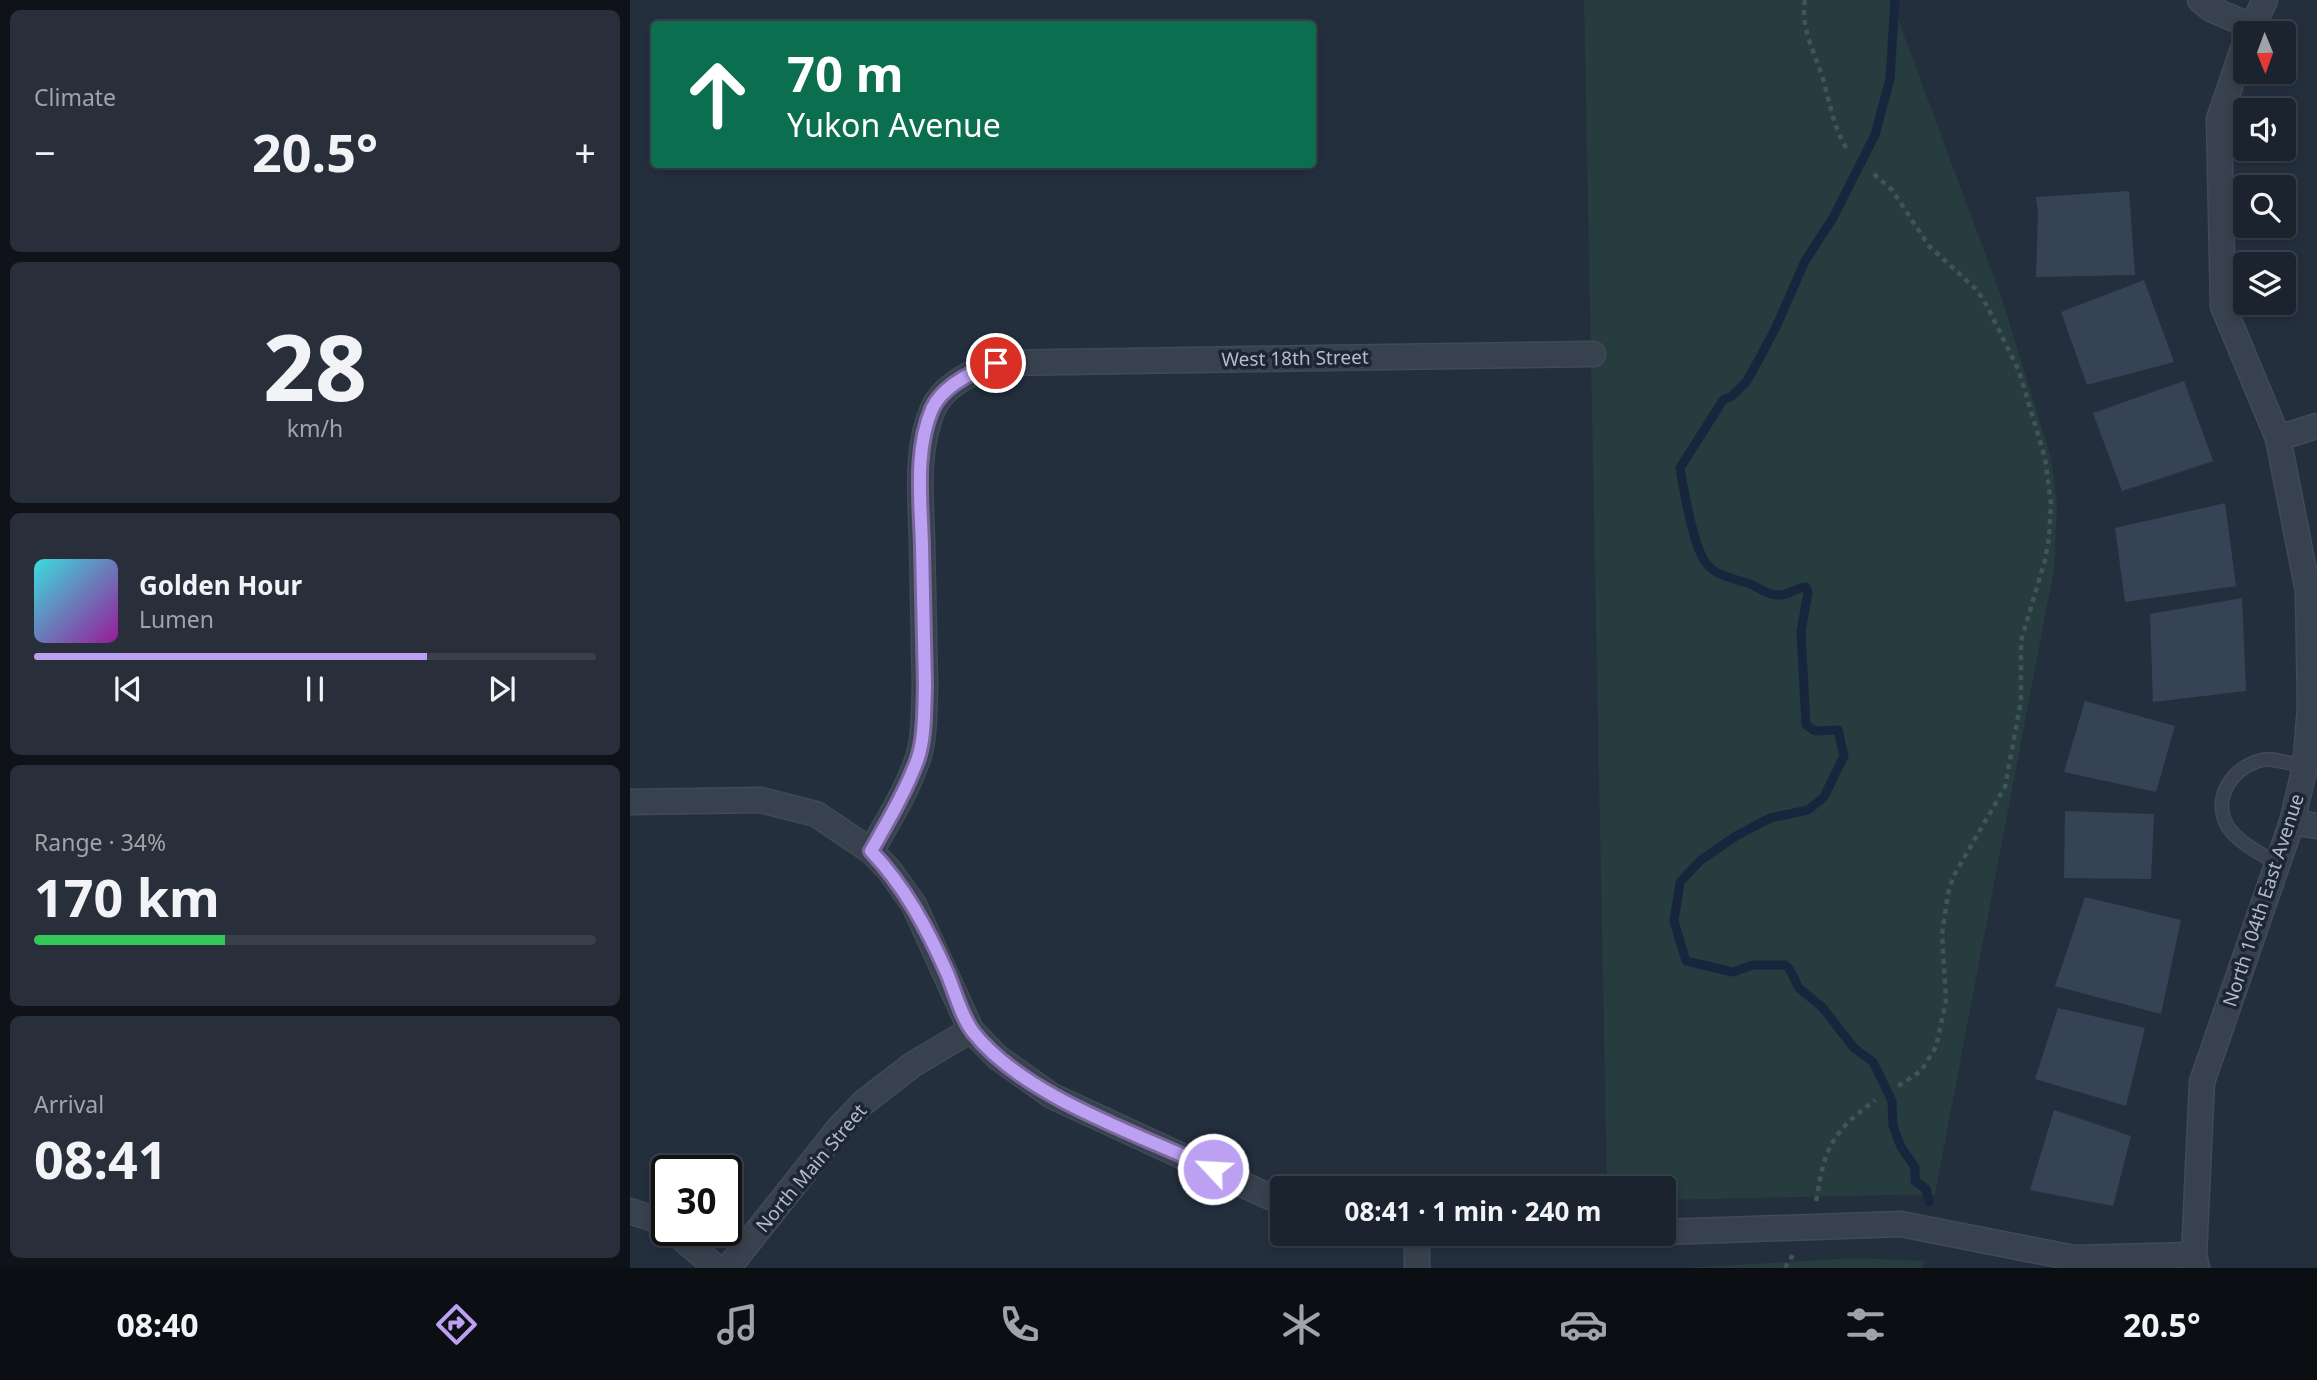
<!DOCTYPE html>
<html lang="en">
<head>
<meta charset="utf-8">
<style>
  body { margin:0; font-family:"Noto Sans",sans-serif; background:#282f3a; color:#f1f3f6; height:100vh; display:flex; flex-direction:column; font-size:26px; white-space:nowrap }
  * { box-sizing:border-box; margin:0 }
  p { font-size:23px; color:#a0a4aa }
  .icon { flex:none; width:38px; height:38px; fill:none; stroke:currentColor; stroke-width:2; stroke-linecap:round; stroke-linejoin:round }
  .map { position:relative; flex:1; overflow:hidden }
  .details { display:flex; flex-direction:column; gap:10px; padding:10px; background:#0f1319; width:630px }
  .details>* { flex:none }
  .guide { position:absolute; left:21px; top:21px; width:665px; height:147px; border-radius:7px; box-shadow:0 4px 10px #0003,0 0 0 2px #39404a; background:#0b6e4f; color:#fff; overflow:hidden }
  .needle { width:46px; rotate:179deg }
  .controls { position:absolute; left:1603px; top:21px; display:grid; gap:14px }
  .controls a { display:grid; place-items:center; width:63px; height:63px; border-radius:7px; background:#1b232e; box-shadow:0 4px 10px #0003,0 0 0 2px #39404a; font-size:35px }
  .speed { position:absolute; left:21px; top:1155px; display:flex; gap:14px; font-size:35px; font-weight:700; text-align:center }
  .speed>* { display:grid; place-content:center; width:91px; height:91px; border-radius:50%; background:#1b232e; box-shadow:0 4px 10px #0003,0 0 0 2px #39404a; line-height:1 }
  .speed .limit { border:4px solid #111; border-radius:10px; background:#fff; color:#111 }
  .pin { position:absolute; display:grid; place-items:center; width:60px; height:60px; color:#fff; margin:-30px; border:4px solid #fff; border-radius:50%; box-shadow:0 2px 7px #0007 }
  .me { position:absolute; width:77px; margin:-38px; rotate:295deg; stroke-linejoin:round; filter:drop-shadow(0 0 5px #0008) }
  .turn { display:flex; align-items:center; gap:24px; height:147px; padding:0 21px; font-size:32px }
  .turn .icon { width:91px; height:91px; stroke-width:2.5 }
  .turn b { display:block; font-size:49px; line-height:60px }
  .big { font-size:52px; font-weight:700; line-height:1.1 }
  .details .card { flex:1; display:flex; flex-direction:column; justify-content:center; gap:10px; min-width:0; padding:0 24px; border-radius:10px; background:#282f3a }
  .details .dial { align-items:center; gap:0 }
  .dial b { font-size:91px; line-height:1 }
  .song { display:flex; align-items:center; gap:21px }
  .cover { width:84px; height:84px; border-radius:10px; background:linear-gradient(135deg,hsl(180 70% 55%),hsl(300 70% 35%)) }
  .played { height:7px; border-radius:4px; background:linear-gradient(90deg,#bca0f2 70%,#39404a 70%) }
  .keys { display:flex; justify-content:space-around; direction:ltr }
  .heat { display:flex; justify-content:space-between; align-items:center; font-size:38px; direction:ltr }
  .charge { height:10px; border-radius:5px; background:linear-gradient(90deg,#34c759 34%,#39404a 0) }
  .trip { position:absolute; left:640px; top:1176px; width:406px; height:70px; border-radius:7px; background:#1b232e; box-shadow:0 4px 10px #0003,0 0 0 2px #39404a; font-weight:700; line-height:70px; text-align:center }
  .dock { display:flex; height:112px; justify-content:space-around; align-items:center; background:#0b0e12; color:#a0a4aa }
  .dock .icon { width:49px; height:49px }
  .dock .current { color:#bca0f2 }
  .dock b { font-size:32px; color:#f1f3f6 }
  main { display:flex; flex:1; min-height:0 }
  .map>svg:first-child { display:block }
</style>
</head>
<body>
<main>
<section class="details">
<div class="card"><p>Climate</p>
<div class="heat"><a>−</a><b class="big">20.5°</b><a>+</a></div>
</div>
<div class="card dial"><b>28</b><p>km/h</p></div>
<div class="card">
<div class="song"><i class="cover"></i><div><b>Golden Hour</b><p>Lumen</p></div></div>
<div class="played"></div>
<div class="keys"><svg class="icon" aria-label="previous" viewBox="0 0 24 24"><path d="M18 5L8 12l10 7zM5 5v14"/></svg><svg class="icon" aria-label="pause" viewBox="0 0 24 24"><path d="M8 5v14M16 5v14"/></svg><svg class="icon" aria-label="next" viewBox="0 0 24 24"><path d="M6 5l10 7-10 7zM19 5v14"/></svg></div>
</div>
<div class="card"><p>Range · 34%</p><b class="big">170 km</b><div class="charge"></div></div>
<div class="card"><p>Arrival</p><b class="big">08:41</b></div>
</section>
<div class="map">
<svg width="1687" height="1268" viewBox="0 0 1687 1268">
  <rect width="100%" height="100%" fill="#242f3e"/>
  <g fill="#263c3f">
    <polygon points="954,0 1261,0 1373,302 1421,458 1427,504 1424,569 1305,1194 1034,1200 1034,1188 977,1188"/>
    <polygon points="1225,1258 1295,1261 1292,1268 1054,1268"/>
  </g>
  <g fill="none" stroke-linecap="round" stroke-linejoin="round">
    <path stroke="#17263c" stroke-width="9" d="M 1265,0 L 1260,79 L 1245,135 L 1203,218 L 1175,261 L 1146,327 L 1127,363 L 1116,382 L 1102,396 L 1093,400 L 1050,468 C 1054,491 1063,546 1076,563 C 1085,576 1106,579 1120,584 C 1130,588 1138,596 1150,595 C 1159,595 1165,588 1176,587 L 1178,592 L 1171,632 L 1176,725 L 1185,731 L 1208,730 L 1214,756 L 1194,797 L 1178,810 L 1140,818 L 1106,836 L 1071,860 L 1050,882 L 1044,921 L 1056,961 L 1103,972 L 1123,965 L 1155,965 L 1159,968 L 1169,988 L 1192,1007 L 1224,1048 L 1243,1062 L 1262,1101 L 1263,1126 L 1271,1147 L 1285,1167 L 1285,1181 L 1296,1189 L 1299,1202"/>
  </g>
  <g fill="#364354">
    <polygon points="1499,191 1505,275 1406,277 1408,212 1406,197"/>
    <polygon points="1514,280 1544,362 1457,385 1431,312"/>
    <polygon points="1554,381 1583,461 1492,491 1463,413"/>
    <polygon points="1595,503 1606,586 1495,602 1485,528"/>
    <polygon points="1612,598 1616,691 1523,702 1520,614"/>
    <polygon points="1455,701 1545,726 1526,792 1434,772"/>
    <polygon points="1435,811 1524,814 1521,879 1434,878"/>
    <polygon points="1455,897 1551,920 1531,1014 1425,986"/>
    <polygon points="1428,1008 1515,1028 1496,1106 1405,1079"/>
    <polygon points="1424,1110 1501,1136 1483,1206 1400,1190"/>
  </g>
  <g fill="none" stroke-linecap="round" stroke-linejoin="round">
    <g stroke="#414a57" stroke-width="15">
      <path id="service" d="M 1646,863 C 1630,853 1609,843 1598,827 C 1581,799 1602,767 1632,760 C 1644,757 1663,765 1675,767"/>
    </g>
    <g stroke="#414a57" stroke-width="27">
      <g id="minor">
        <polyline points="1570,0 1581,9 1621,26"/>
        <polyline points="1619,33 1635,0"/>
        <polyline points="1648,438 1687,426"/>
        <polyline points="0,802 131,800 186,814 241,851 260,871 284,905 341,1030 367,1057 422,1096 653,1203"/>
        <polyline points="1662,822 1687,826"/>
        <path d="M 241,851 C 258,821 277,791 288,758 C 295,736 294,710 295,687 C 294,639 293,590 292,542 C 291,499 285,450 303,409 C 313,385 344,371 366,363 L 963,354"/>
        <polyline points="0,1211 30,1221 37,1226"/>
        <polyline points="42,1230 87,1268"/>
        <polyline points="1034,1232 1271,1224 1444,1258 1564,1255"/>
        <polyline points="776,1234 869,1234"/>
        <polyline points="787,1235 787,1268"/>
        <polyline points="98,1268 210,1127 233,1103 282,1065 341,1030"/>
        <polyline points="1567,1268 1564,1255 1572,1082 1662,822 1675,767 1680,708 1678,591 1648,438 1593,306 1589,119 1615,43"/>
      </g>
    </g>
    <g stroke="#3f5557" stroke-width="4.5" stroke-dasharray="5 5" stroke-linecap="butt">
      <path d="M 1175,0 C 1170,29 1185,52 1193,79 C 1200,104 1204,129 1218,151"/>
      <polyline points="1244,174 1262,190 1299,246 1347,290 1357,306 1389,371 1415,458 1421,503 1419,538 1415,560 1391,641 1391,701 1375,787 1323,877 1318,894 1312,934 1316,1001 1306,1047 1291,1071 1268,1086"/>
      <path d="M 1186,1201 C 1189,1188 1190,1175 1194,1163 C 1202,1133 1222,1118 1245,1100"/>
      <polyline points="1155,1268 1164,1253"/>
    </g>
    <use href="#service" stroke="#38414e" stroke-width="12"/>
    <use href="#minor" stroke="#38414e" stroke-width="24"/>
  </g>
  <g fill="none" stroke-linecap="round" stroke-linejoin="round">
    <g stroke="#7a689d" stroke-width="18">
      <path id="route" d="M 366,363 C 344,371 313,385 302,409 C 284,451 291,503 292,547 C 293,594 294,640 295,687 C 294,710 295,736 288,758 C 276,791 258,821 241,851 C 275,887 297,928 317,973 C 325,992 331,1016 343,1032 C 394,1097 509,1134 583,1169"/>
    </g>
    <use href="#route" stroke="#bca0f2" stroke-width="12"/>
  </g>
  <g text-anchor="middle" stroke-width="7" stroke-linejoin="round" paint-order="stroke">
    <g font-size="19" fill="#b4bcc9" stroke="#1d2633">
      <text transform="translate(665 358) rotate(-1)" y="7">West 18th Street</text>
      <text transform="translate(1633 900) rotate(-72)" y="7">North 104th East Avenue</text>
      <text transform="translate(181 1168) rotate(-50)" y="7">North Main Street</text>
    </g>
  </g>
</svg>
<div class="controls">
<a><svg class="needle" viewBox="-14 -14 28 28"><path d="M0-13l5 13h-10z" fill="#e53935"/><path d="M0 13l5-13h-10z" fill="#a0a4aa"/></svg></a>
<a><svg class="icon" aria-label="sound" viewBox="0 0 24 24"><path d="M4 9h4l5-4v14l-5-4H4zM17 9q2 3 0 6"/></svg></a>
<a><svg class="icon" aria-label="search" viewBox="0 0 24 24"><circle cx="10" cy="10" r="6"/><path d="M15 15l6 6"/></svg></a>
<a><svg class="icon" aria-label="layers" viewBox="0 0 24 24"><path d="M12 4l9 5-9 5-9-5zM3 14l9 5 9-5"/></svg></a>
</div>
<div class="speed"><div class="limit">30</div></div>
<div class="pin" style="left:366px;top:363px;background:#d93025"><svg class="icon" aria-label="arrive" viewBox="0 0 24 24"><path d="M6 21V4h12l-3 4 3 4H6"/></svg></div>
<svg class="me" style="left:583px;top:1169px" viewBox="-20 -20 40 40"><circle r="17" fill="#bca0f2" stroke="#fff" stroke-width="3"/><path d="M0-11L8 9 0 5-8 9z" fill="#fff"/></svg>
<div class="trip">08:41 · 1 min · 240 m</div>
<div class="guide">
<div class="turn"><svg class="icon" aria-label="ahead" viewBox="0 0 24 24"><path d="M12 20V5M6 11l6-6 6 6"/></svg><div><b>70 m</b>Yukon Avenue</div></div>
</div>
</div>
</main>
<nav class="dock">
<b>08:40</b>
<svg class="icon current" aria-label="directions" viewBox="0 0 24 24"><path d="M12 3l9 9-9 9-9-9zM9 14v-3h6M13 9l2 2-2 2"/></svg>
<svg class="icon" aria-label="music" viewBox="0 0 24 24"><path d="M9 18V5l10-2v13"/><circle cx="6" cy="18" r="3"/><circle cx="16" cy="16" r="3"/></svg>
<svg class="icon" aria-label="phone" viewBox="0 0 24 24"><path d="M5 4h4l2 5-3 2q2 4 5 5l2-3 5 2v4C11 20 4 13 5 4z"/></svg>
<svg class="icon" aria-label="climate" viewBox="0 0 24 24"><path d="M12 3v18M4 7l16 10M4 17L20 7"/></svg>
<svg class="icon" aria-label="car" viewBox="0 0 24 24"><path d="M5 17H2v-5l4-1 3-4h7l3 4 3 1v5h-3M9 17h6M6 11h13"/><circle cx="7" cy="17" r="2"/><circle cx="17" cy="17" r="2"/></svg>
<svg class="icon" aria-label="filters" viewBox="0 0 24 24"><path d="M4 7h16M4 17h16"/><circle cx="9" cy="7" r="2"/><circle cx="15" cy="17" r="2"/></svg>
<b>20.5°</b>
</nav>
</body>
</html>
